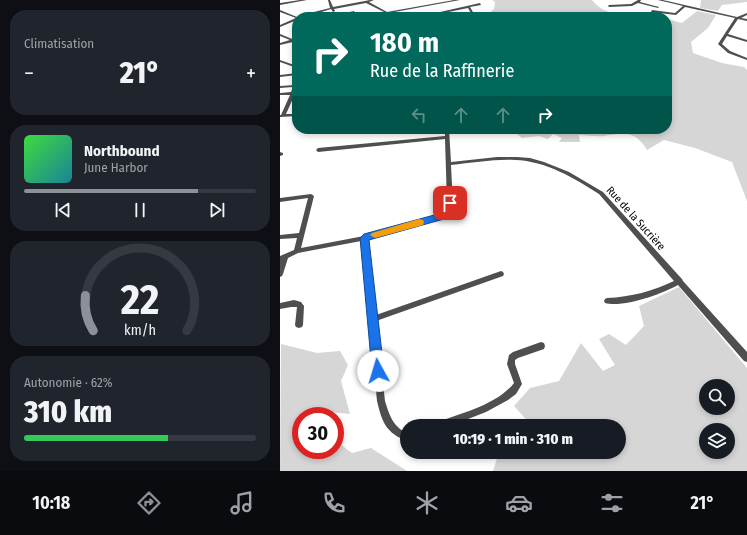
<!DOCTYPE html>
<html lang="fr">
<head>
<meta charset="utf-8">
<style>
  body { margin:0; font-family:"Fira Sans Condensed",sans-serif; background:#20242c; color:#f1f3f6; height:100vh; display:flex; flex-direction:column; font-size:15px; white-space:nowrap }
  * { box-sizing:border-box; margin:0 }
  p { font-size:13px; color:#9ea1a6 }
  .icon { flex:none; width:22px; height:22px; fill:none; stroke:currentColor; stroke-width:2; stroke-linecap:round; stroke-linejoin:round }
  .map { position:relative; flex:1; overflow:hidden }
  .sheet { display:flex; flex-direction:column; gap:10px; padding:10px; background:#0d0f14; width:280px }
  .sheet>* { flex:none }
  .top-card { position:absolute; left:12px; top:12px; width:380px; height:122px; border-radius:16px; box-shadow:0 2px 6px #0003; background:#00695c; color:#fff; overflow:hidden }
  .fabs { position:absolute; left:419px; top:379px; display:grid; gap:8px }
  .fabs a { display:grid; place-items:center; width:36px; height:36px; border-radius:50%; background:#171b24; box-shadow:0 2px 6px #0003; font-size:20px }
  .speed { position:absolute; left:12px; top:407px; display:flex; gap:8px; font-size:20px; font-weight:700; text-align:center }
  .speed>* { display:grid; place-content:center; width:52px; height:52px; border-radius:50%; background:#171b24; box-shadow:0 2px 6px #0003; line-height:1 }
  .speed .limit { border:6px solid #d22; background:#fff; color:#111 }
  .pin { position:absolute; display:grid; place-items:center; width:34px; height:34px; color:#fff; margin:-17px; border-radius:8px; box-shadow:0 2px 6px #0006 }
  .me { position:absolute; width:44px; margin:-22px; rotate:354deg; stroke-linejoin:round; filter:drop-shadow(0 0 3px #0008) }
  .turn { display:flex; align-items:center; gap:14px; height:84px; padding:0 12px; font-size:18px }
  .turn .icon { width:52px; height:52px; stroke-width:2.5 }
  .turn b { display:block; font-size:28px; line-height:34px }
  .lanes { display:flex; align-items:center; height:38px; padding:0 12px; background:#0003; justify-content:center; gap:20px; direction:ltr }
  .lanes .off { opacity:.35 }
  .big { font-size:30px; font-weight:800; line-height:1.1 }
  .sheet .card { flex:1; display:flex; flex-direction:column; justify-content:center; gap:6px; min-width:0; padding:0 14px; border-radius:16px; background:#20242c }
  .sheet .dial { align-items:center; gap:0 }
  .dial svg { height:104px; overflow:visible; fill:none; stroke:#363941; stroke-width:7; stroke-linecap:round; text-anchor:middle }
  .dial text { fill:#f1f3f6; stroke:none }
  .song { display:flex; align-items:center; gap:12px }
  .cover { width:48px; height:48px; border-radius:6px; background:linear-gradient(135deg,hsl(120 70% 55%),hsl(190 70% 35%)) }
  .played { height:4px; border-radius:2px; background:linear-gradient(90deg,#8c9099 75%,#363941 75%) }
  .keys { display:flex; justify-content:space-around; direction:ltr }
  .heat { display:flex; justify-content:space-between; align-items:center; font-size:22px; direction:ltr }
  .charge { height:6px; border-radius:3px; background:linear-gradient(90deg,#34c759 62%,#363941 0) }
  .trip { position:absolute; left:120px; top:419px; width:226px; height:40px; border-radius:20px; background:#171b24; box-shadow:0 2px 6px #0003; font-weight:800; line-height:40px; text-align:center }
  .menu { display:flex; height:64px; justify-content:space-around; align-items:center; background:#090b0e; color:#9ea1a6 }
  .menu .icon { width:28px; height:28px }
  .menu .active { color:#8c9099 }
  .menu b { font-size:18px; color:#f1f3f6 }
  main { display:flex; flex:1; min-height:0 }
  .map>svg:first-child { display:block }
</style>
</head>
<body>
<main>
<section class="sheet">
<div class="card"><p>Climatisation</p>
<div class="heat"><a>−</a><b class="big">21°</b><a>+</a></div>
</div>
<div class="card">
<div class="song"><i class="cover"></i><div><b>Northbound</b><p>June Harbor</p></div></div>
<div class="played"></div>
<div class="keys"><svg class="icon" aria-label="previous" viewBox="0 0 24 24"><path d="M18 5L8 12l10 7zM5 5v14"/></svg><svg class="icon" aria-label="pause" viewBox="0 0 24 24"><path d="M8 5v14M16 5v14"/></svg><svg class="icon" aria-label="next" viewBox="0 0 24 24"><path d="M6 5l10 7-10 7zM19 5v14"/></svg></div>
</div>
<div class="card dial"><svg viewBox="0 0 100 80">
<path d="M14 69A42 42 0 1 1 86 69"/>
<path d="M14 69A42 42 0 0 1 8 42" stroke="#8c9099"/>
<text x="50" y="56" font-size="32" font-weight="700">22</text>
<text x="50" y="72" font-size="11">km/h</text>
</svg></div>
<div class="card"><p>Autonomie · 62%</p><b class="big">310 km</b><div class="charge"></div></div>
</section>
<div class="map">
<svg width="467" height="471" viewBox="0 0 467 471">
  <rect width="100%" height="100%" fill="#fff"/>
  <g fill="#d6d6d6" fill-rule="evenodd">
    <path d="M 212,0 L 312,0 C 329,22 356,11 379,17 L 205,17 L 214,9 L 215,2 Z"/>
    <polygon points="421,0 467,0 467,2 442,5 438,11 420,8"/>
    <path d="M 417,11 L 436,15 L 428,28 L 411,42 L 413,53 L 442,63 L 464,67 L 467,70 L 467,201 L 452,162 L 415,148 L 384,140 L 367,150 C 355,130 344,133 324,136 C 316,137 307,135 299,135 L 300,142 L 279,142 L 282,138 L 273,134 L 268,139 L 259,136 L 242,138 L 230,129 L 387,129 L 387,19 L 402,23 Z"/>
    <path d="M 399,287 L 467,368 L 467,471 L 213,471 L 219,452 L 339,452 L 339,426 L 252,426 L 234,406 L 250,388 L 279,381 L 301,343 L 323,371 L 335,365 L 319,339 L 329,334 L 346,345 L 364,326 L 359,306 ZM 426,386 L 448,386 L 448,408 L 426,408 ZM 426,430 L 448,430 L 448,452 L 426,452 Z"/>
    <polygon points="1,344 37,353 60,351 68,365 61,381 70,414 49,412 48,416 21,416 21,450 55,450 55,440 72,453 91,448 127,471 0,471"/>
  </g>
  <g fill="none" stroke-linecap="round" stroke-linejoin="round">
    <g fill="#4f4f4f" fill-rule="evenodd">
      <polygon points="20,0 27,0 0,5 0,3"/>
      <polygon points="48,0 50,0 53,7 90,0 94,0 89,2 107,12 174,0 180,0 109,13 110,15 108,16 106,15 106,13 86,17 79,17 104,12 86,3 54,9 55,11 53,12 51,9 25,17 20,17 30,13 50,8"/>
      <polygon points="358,0 361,0 360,2 379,7 378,8 358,3 352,6 329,7 328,6 329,5 351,4"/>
      <polygon points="378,0 383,0 457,17 467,13 467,15 461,18 467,19 467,21 458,19 448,34 467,40 467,42 447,36 442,44 450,51 467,58 467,60 448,53 438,44 455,18 405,7 396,15 371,12 372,10 395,13 403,6"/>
      <polygon points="200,3 201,5 190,7 194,14 182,17 176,17 191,13 188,8 144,17 138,17"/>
      <polygon points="0,10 17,17 17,20 0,27 0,25 16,18 0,12"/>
      <polygon points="74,11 75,13 54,17 47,17"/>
      <polygon points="0,34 17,41 17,43 13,42 0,45 0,43 10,40 0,36"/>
      <polygon points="0,60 17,66 17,68 0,62"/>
      <polygon points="17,73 17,75 0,77 0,75"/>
      <polygon points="16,83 17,83 17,89 16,92 17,93 15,94 6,114 17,114 17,116 0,117 0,115 1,115 10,95 0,95 0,93 11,92 13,87 0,88 0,86 15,85"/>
      <path d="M 165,129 L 169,129 L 171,162 L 217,157 L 237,157 L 250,158 L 264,162 L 289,172 L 323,192 L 401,278 L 402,279 L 403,281 L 467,352 L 467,362 L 464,361 L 398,285 C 382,294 343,308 325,303 L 324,301 L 325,299 L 327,298 C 351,297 373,291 394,281 L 319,194 C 294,178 266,161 235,160 C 214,159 192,163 171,165 L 173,205 C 171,212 167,217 161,219 L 87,239 L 96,315 L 221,271 L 223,272 L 224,274 L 223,276 L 96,321 L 105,401 C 109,414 113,427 127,433 L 127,441 C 106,433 102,422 97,401 L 81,241 L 18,253 L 8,258 L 3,274 L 2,276 L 0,277 L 0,256 L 14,250 L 17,238 L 0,239 L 0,235 L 19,233 L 28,198 L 0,202 L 0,198 L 31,194 L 34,196 L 21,248 L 84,236 L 159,215 L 166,209 L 167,203 L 165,139 L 38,152 L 36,150 L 38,148 L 165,136 Z"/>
      <polygon points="0,152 3,153 3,155 0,156"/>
      <polygon points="14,300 21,302 24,306 23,325 22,327 19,328 16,327 15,325 17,307 11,307 0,309 0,303"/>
      <path d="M 261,342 L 264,343 L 265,346 L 264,349 L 238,358 L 235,360 L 235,364 L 242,384 L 236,394 L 228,400 L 206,412 L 170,426 L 155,426 L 156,423 C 181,413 217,405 234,383 L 227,364 L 229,355 L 233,352 Z"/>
    </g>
  </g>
  <polygon fill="#1a73e8" stroke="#114b97" points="170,200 175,203 172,211 164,219 89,240 104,371 102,375 98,377 94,375 92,371 80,238 84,234 158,214 165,208 167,201"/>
  <polygon fill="#f59e0b" points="139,219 143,220 144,222 143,225 95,238 90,235 92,233"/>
  <g text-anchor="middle" stroke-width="3" stroke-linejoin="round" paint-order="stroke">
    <g font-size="11" fill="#000" stroke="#fff">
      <text transform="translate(356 218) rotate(48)" y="4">Rue de la Sucrière</text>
    </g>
  </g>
</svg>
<div class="fabs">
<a><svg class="icon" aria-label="search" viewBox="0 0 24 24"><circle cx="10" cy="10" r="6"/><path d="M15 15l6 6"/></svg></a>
<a><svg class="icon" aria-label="layers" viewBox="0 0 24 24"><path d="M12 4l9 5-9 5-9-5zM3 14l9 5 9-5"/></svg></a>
</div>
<div class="speed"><div class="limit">30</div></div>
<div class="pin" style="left:170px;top:203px;background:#d93025"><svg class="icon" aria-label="arrive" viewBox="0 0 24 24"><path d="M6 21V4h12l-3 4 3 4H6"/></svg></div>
<svg class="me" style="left:98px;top:371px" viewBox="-20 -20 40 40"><circle r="19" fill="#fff"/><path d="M0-13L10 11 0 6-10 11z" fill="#1a73e8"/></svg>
<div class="trip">10:19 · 1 min · 310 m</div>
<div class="top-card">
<div class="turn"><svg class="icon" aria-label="right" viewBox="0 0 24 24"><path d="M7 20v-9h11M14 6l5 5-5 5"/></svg><div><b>180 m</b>Rue de la Raffinerie</div></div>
<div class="lanes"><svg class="icon off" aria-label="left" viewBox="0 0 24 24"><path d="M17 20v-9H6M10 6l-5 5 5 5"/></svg><svg class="icon off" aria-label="ahead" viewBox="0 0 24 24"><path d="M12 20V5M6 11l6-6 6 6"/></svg><svg class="icon off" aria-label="ahead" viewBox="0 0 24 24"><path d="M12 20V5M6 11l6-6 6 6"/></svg><svg class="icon" aria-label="right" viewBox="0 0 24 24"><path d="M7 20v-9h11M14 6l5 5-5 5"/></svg></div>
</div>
</div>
</main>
<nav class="menu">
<b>10:18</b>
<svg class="icon active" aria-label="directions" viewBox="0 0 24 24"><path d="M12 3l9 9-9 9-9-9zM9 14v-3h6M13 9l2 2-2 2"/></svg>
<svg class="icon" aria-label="music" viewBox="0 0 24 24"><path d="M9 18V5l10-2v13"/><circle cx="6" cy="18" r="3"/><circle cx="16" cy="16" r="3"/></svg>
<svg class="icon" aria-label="phone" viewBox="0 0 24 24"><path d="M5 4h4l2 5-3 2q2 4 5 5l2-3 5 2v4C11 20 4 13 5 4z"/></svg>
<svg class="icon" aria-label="climate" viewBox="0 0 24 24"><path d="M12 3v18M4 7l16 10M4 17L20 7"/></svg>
<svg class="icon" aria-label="car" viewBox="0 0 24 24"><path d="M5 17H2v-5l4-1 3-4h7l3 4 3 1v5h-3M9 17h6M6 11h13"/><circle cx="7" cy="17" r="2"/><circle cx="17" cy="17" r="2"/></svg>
<svg class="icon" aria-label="filters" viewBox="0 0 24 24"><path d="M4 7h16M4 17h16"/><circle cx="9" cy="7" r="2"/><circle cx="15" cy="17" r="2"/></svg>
<b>21°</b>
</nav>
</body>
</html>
